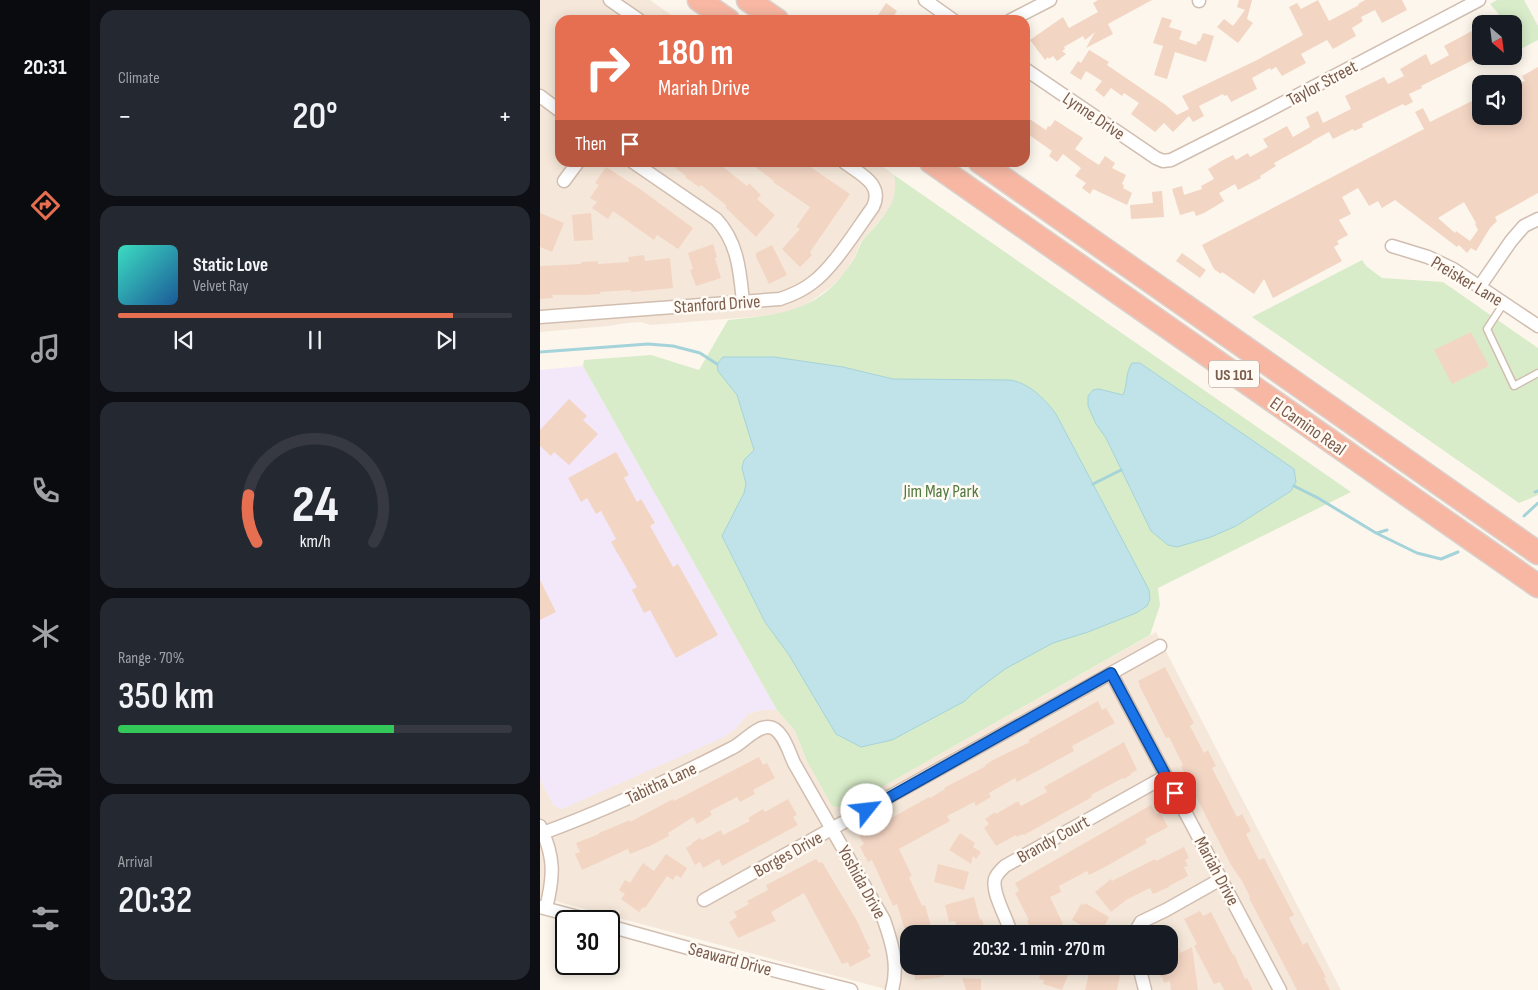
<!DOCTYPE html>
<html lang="en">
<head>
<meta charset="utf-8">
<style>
  body { margin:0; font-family:"Sofia Sans Condensed",sans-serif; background:#242831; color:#f1f3f6; height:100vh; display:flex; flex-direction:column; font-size:19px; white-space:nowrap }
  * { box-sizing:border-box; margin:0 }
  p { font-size:16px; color:#9ea1a6 }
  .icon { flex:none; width:28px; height:28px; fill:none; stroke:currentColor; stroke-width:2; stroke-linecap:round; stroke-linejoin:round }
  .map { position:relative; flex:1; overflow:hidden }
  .details { display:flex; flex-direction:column; gap:10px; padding:10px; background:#0d0f14; width:450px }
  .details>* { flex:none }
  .banner { position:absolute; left:15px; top:15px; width:475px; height:152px; border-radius:15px; box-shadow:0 2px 12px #0003; background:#e76f51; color:#fff; overflow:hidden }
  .needle { width:32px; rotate:152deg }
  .fabs { position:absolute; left:932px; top:15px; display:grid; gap:10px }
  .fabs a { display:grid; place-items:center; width:50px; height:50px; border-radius:10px; background:#171b24; box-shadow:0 2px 12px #0003; font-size:25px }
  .speed { position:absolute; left:15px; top:910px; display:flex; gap:10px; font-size:25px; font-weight:700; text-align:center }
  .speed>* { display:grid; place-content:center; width:65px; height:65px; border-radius:50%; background:#171b24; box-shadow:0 2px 12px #0003; line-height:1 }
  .speed .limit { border:2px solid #111; border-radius:8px; background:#fff; color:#111 }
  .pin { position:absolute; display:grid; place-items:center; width:42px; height:42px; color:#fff; margin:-21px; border-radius:10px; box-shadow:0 2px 8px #0006 }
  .me { position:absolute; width:55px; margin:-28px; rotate:61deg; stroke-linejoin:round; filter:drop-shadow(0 0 4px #0008) }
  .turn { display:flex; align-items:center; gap:18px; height:105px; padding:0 20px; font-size:22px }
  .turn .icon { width:65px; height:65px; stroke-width:2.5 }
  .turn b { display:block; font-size:35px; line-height:42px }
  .then { display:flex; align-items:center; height:48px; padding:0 20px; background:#0003; gap:10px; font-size:19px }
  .big { font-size:38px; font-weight:600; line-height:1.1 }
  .details .card { flex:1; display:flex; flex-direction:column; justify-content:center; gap:8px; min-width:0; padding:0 18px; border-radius:15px; background:#242831 }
  .details .dial { align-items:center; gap:0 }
  .dial svg { height:130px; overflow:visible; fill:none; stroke:#363941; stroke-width:7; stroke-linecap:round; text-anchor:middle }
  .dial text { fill:#f1f3f6; stroke:none }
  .song { display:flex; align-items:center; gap:15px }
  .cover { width:60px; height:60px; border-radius:8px; background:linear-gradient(135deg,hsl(170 70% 55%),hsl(210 70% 35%)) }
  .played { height:5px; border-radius:2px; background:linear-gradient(90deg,#e76f51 85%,#363941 85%) }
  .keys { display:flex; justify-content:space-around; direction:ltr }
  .heat { display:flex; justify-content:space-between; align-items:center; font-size:28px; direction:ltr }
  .charge { height:8px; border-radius:4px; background:linear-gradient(90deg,#34c759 70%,#363941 0) }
  .trip { position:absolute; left:360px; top:925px; width:278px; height:50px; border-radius:15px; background:#171b24; box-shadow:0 2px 12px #0003; font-weight:600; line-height:50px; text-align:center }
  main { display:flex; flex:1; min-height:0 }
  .dock { display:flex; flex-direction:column; width:90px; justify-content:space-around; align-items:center; background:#090b0e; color:#9ea1a6 }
  .dock .icon { width:35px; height:35px }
  .dock .current { color:#e76f51 }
  .dock b { font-size:22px; color:#f1f3f6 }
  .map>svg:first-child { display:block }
</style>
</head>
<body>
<main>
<nav class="dock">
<b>20:31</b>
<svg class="icon current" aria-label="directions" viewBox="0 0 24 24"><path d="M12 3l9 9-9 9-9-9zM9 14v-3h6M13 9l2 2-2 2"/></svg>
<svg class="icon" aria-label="music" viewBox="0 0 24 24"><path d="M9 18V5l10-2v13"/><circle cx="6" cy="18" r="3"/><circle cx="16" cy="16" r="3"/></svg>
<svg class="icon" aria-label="phone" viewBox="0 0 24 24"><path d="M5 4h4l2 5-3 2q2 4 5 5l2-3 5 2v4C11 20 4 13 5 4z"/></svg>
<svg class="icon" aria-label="climate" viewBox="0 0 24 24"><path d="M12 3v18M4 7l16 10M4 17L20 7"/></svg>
<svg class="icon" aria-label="car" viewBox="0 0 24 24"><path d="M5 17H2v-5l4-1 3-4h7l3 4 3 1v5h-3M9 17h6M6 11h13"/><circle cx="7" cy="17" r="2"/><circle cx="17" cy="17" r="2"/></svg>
<svg class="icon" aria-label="filters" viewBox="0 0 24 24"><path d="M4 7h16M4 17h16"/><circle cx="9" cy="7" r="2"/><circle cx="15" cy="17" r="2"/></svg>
</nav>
<section class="details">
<div class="card"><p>Climate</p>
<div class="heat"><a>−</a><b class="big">20°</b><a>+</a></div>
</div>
<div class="card">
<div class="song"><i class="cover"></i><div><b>Static Love</b><p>Velvet Ray</p></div></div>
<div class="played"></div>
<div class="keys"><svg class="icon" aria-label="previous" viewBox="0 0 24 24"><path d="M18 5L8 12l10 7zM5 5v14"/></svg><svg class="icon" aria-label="pause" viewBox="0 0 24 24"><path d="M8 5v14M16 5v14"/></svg><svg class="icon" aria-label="next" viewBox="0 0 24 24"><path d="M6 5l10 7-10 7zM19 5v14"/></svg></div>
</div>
<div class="card dial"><svg viewBox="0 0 100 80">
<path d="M14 69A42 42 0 1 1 86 69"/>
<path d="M14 69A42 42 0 0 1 9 40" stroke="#e76f51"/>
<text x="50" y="56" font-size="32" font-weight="700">24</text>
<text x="50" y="72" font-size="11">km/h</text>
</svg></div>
<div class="card"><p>Range · 70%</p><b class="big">350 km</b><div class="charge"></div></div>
<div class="card"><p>Arrival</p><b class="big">20:32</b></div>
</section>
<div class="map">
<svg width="998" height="990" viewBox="0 0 998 990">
  <rect width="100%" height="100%" fill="#fdf6ec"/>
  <g fill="#f5e8da" fill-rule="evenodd">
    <polygon points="0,0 110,0 138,20 20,20 20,162 337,162 354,175 356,186 355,196 347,212 320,243 315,256 304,274 291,287 267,304 253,311 236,315 110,325 101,322 87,323 68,326 0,332"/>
    <path d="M 616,632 L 801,990 L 349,990 L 0,897 L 0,779 L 14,806 L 195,729 L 208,714 L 221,710 L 237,710 L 255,731 L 266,759 L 305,808 ZM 369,934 L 629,934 L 629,966 L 369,966 Z"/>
  </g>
  <polygon fill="#f3e8fa" points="43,366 237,710 221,710 208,714 195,729 184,737 22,809 14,806 0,779 0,370"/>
  <g fill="#d8ecc9">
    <polygon points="957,0 984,0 998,26 998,40 979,50 974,41 974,24 964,24 957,12 950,4"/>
    <path d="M 354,175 L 811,492 L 618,588 L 620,605 L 610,635 L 305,808 L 292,806 L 266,759 L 255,731 L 237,710 L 43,366 L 44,360 L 111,355 L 159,370 L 188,320 C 234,315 274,313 304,273 C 308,268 312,262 315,257 C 318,251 319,245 323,240 C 341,219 360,204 354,175 Z"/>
    <polygon points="822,260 826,266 842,278 903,282 998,348 998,495 979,503 712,317"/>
  </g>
  <g fill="#bfe3e8" stroke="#a5d3da">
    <path d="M 183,357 L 234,357 L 303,367 L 353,379 L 470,380 C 489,383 505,399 516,414 L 609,590 L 610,599 L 607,606 L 596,613 L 548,632 L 513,643 L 465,669 L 433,693 L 425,701 L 352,740 L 321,747 L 296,734 L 249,655 L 225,622 L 182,536 L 204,493 L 206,484 L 202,468 L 204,460 L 214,450 L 197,395 L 178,371 L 177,364 Z"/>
    <path d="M 592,363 L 600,363 L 754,469 L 756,482 L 751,491 L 696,526 L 671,537 L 637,547 L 628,545 L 611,531 L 566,438 L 556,424 L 548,406 L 548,396 L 553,390 L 559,389 L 583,395 C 588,384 585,373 592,363 Z"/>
  </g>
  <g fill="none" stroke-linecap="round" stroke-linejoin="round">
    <g stroke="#a5d3da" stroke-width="3">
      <polyline points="0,352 108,344 133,346 160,353 177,364"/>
      <polyline points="553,484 581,470"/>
      <polyline points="754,486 778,498 836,533 877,553 901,559 918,552"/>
      <polyline points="995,492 998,491"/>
      <polyline points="984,516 998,503"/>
      <polyline points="837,533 847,530"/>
    </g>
  </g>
  <g fill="#f3d5c3" fill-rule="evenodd">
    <polygon points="558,0 612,0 568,24 573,34 546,48 555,32 545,40 543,36 524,47 525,49 522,51 526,54 517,61 513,56 509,59 508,57 505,60 490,40 523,17 529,28 558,12 553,3"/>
    <polygon points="699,0 712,0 707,19 713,23 698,43 677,27 684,19 693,26 705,10 697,7"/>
    <polygon points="778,0 789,21 819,5 818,4 825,0 862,0 867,10 842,23 835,10 821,17 823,21 812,28 816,36 793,49 787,40 761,54 766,63 742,76 736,67 731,70 730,68 712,78 717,89 691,102 687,95 684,96 683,94 659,106 664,116 653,122 649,116 633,132 624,123 615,132 591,114 599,103 584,93 582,96 571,88 564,97 555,90 562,81 546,71 541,80 530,73 538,61 541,63 549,50 569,62 567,65 627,106 637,115 649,109 642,96 717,60 763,35 749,7 757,3 761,9"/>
    <polygon points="346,3 357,11 351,20 335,20"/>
    <polygon points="622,17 632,20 629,27 642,31 639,39 656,45 658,41 660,41 663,33 674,36 666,62 635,52 627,79 614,75 623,46 613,43"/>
    <polygon points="941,26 941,56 881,86 882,88 869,94 873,102 865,106 863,104 822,124 823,127 814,131 813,129 793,139 789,132 772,141 772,142 734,163 736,166 720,176 721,178 698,190 695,184 679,193 684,201 664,213 656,216 654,211 640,215 632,189 642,186 644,195 662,189 661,186 674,179 668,169 683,160 693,155 696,160 708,153 710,157 728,147 723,139 747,126 753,137 770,127 766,117 778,111 783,123 811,109 805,96 844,77 848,84 864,76 860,69 886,54 891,65 909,55 904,46"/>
    <path d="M 998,67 L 998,193 L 955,217 L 957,221 L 950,228 L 936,251 L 931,248 L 927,253 L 919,245 L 917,247 L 855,200 L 842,208 L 838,201 L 829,206 L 818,188 L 802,197 L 811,214 L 799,220 L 808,235 L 797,241 L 799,244 L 794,247 L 802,261 L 733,298 L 724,279 L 714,294 L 682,272 L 681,274 L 674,269 L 662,245 L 884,129 L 875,112 L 883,108 L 890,122 L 934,100 L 941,116 L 974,116 L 974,86 L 985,81 L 982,76 ZM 924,202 L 936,223 L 935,224 L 938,230 L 930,241 L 916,231 L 915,233 L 898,218 Z"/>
    <polygon points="485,116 506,130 508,126 510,127 515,120 543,138 535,149 548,158 559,165 565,156 575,163 572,168 586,175 582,184 584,185 583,188 592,193 587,205 553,189 550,194 542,188 546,183 535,176 541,168 523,154 517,162 509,156 512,151 485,132"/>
    <polygon points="128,162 177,162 207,186 209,183 221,195 217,199 235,215 216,237 185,207 187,206 161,185 159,187 145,177 146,176"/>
    <polygon points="209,162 263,162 310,194 270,252 272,255 260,267 242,249 260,229 256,227 270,207 233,182 234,181"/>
    <polygon points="66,167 100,189 153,228 138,249 117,235 114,240 73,211 68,219 52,208 57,202 50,198 59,185 55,183"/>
    <polygon points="622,191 624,217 591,219 590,205 613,203 612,192"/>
    <polygon points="0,213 24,223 12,252 0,247"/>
    <polygon points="51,213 53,240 34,241 32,215"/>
    <polygon points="173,244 177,257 175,258 181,278 156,286 150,270 153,269 148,253"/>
    <polygon points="232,245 247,275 229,284 216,257 216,253"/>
    <polygon points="642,253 666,270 660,278 636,261"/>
    <polygon points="104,255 105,261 130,258 133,288 91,292 91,290 60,292 60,294 43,295 12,295 13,298 0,299 0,266 41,264 41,262 58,261 58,264 89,262 88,257"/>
    <polygon points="931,332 949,366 912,384 894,350"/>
    <polygon points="29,399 47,416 43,420 58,434 29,465 14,452 11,456 0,446 0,430"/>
    <polygon points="76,452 89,475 84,478 97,502 101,499 115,523 110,526 133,567 138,564 178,635 136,658 110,610 104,613 92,590 97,587 71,542 76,539 61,511 56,514 47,498 41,502 28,478"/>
    <polygon points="0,580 16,612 0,620"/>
    <polygon points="625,667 654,723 650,726 664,753 668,750 676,766 672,768 697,817 702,814 711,831 706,834 719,860 724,858 754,915 749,918 763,945 767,942 786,977 784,978 790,990 757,990 709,898 710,897 702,881 691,865 652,789 641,766 643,765 629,737 626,738 599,685 600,685 598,681"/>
    <polygon points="558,701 562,710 566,708 575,723 532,746 534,751 477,782 475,778 449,793 451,797 436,806 434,802 407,816 410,821 359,849 372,876 369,877 382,906 385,905 393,934 366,934 357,904 353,906 332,860 328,862 320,847 324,844 319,836 389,797 390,798 405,789 404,788 446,766 445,765 455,759 490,742 488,740"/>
    <polygon points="584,742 597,770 590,774 591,775 584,779 583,778 551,795 552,797 484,835 483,834 477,837 476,835 456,846 444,828 449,824 445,819 455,812 456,814 478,801 481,806 507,792 504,787 511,783"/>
    <polygon points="219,757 223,765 227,763 235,778 213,790 215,794 200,802 197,797 170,811 172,815 157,824 153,817 128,833 129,836 112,845 90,854 88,849 42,870 35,854 40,852 36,843 59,834 59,833 90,820 90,822 133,799 134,801"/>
    <polygon points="248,799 257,815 253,817 258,825 182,866 179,859 163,868 160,862 155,865 146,848 152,844 152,843 160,838 162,840 181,830 183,835 210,821 208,818 223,809 225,812"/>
    <polygon points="611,805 616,814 620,812 628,827 605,839 607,843 565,867 549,875 547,871 519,886 521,892 510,897 523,924 507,932 506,929 493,934 487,921 489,920 475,893 479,891 475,883"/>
    <polygon points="420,833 435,843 433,847 441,852 436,859 433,856 431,864 409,850"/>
    <polygon points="644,847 649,858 645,860 648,866 644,867 648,876 629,886 629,887 613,894 610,888 586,900 571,912 555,892 571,879 572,881 615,859 616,861"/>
    <polygon points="126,854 147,868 141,878 136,875 133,880 127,876 105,908 103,907 99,912 81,899 85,894 79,890 85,880 90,883 103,863 114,871"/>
    <polygon points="276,859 279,863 282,862 316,919 330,949 327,950 331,956 310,967 308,962 302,964 264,893 231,912 236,921 198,938 189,922 197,917 194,912 209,904 207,901 228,890 226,885"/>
    <polygon points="398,864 429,872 424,890 394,882"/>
    <polygon points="434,897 440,920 442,919 445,931 440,932 441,934 419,934 415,921 409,922 405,905"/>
    <polygon points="545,903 569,917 562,931 550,925 548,929 532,920 541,904 544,905"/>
    <polygon points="660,911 663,916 671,912 693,955 694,954 705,979 707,978 713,990 684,990 680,982 674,984 654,946 657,944 644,919"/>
    <polygon points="636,941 640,953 652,947 658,990 631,990 630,981 624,983 622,976 620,977 617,966 629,966 629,943"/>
    <polygon points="374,966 404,966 404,976 398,978 375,980"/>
    <polygon points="503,966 508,966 529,973 522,990 503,984 504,980 499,979"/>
    <polygon points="551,966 566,966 581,970 577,990 545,990"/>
    <polygon points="422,978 441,979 441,990 426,990"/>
  </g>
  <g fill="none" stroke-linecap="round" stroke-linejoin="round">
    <g stroke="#d1beb0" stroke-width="9">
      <polyline id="service" points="964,303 947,329 974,386 998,373"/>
    </g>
    <g stroke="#d1beb0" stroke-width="15">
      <g id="minor">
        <polyline points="70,0 99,20"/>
        <polyline points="385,0 413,20"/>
        <polyline points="659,0 659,1"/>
        <polyline points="471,20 510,0"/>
        <polyline points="485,69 616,158 623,161 631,160 722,114 939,0"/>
        <polyline points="0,96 20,111"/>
        <path d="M 93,162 L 176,219 C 198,242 200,272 203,302"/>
        <polyline points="24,181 38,162"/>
        <polyline points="852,246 888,257 913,269 998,326"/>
        <polyline points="940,286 971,241 984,226 998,219"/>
        <path d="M 0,317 L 240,299 C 252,295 262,291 272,283 C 293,268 317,229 333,207 C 344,184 320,174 304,162"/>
        <polyline points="571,673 740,990"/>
        <path d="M 0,826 C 15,857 14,876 6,908"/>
        <path d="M 3,833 C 68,809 130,780 192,748 C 203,743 215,727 228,727 C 242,727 249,752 254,763 L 344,920 C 352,943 359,966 352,990"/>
        <polyline points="164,900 620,646"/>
        <polyline points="0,907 53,921"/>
        <polyline points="69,926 166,953 311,990"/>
        <path d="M 471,934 C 468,919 451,893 455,879 C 457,873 461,870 465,866 L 626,776"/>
        <polyline points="594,934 601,922 626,910 681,879"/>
        <polyline points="599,966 605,990"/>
        <polyline points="472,967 472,966"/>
      </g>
    </g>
    <g stroke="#dad1cd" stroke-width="25">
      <g id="motorway">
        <polyline points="159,0 188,20"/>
        <polyline points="208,0 237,20"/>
        <polyline points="391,162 998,586"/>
        <polyline points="440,162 998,553"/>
      </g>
    </g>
    <use href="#service" stroke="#fff" stroke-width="6"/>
    <use href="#minor" stroke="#fff" stroke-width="12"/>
    <use href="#motorway" stroke="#f7b7a3" stroke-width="22"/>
  </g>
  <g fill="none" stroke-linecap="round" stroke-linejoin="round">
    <g stroke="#114b97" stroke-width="12">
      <polyline id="route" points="327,810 571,673 635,793"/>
    </g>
    <use href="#route" stroke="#1a73e8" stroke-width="9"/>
  </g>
  <g text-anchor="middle" stroke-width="5" stroke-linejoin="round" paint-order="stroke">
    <rect fill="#fffaf3" stroke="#a28b7f" stroke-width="1" x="669" y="360.5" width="50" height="27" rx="4"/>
    <g font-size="16" font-weight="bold" fill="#7a5c4d">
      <text x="694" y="380">US 101</text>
    </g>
    <g font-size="18" fill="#7a5c4d" stroke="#fffaf3">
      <text transform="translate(782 83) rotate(-28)" y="6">Taylor Street</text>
      <text transform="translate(554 116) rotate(34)" y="6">Lynne Drive</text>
      <text transform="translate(927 281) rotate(31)" y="6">Preisker Lane</text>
      <text transform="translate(177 304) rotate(-4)" y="6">Stanford Drive</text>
      <text transform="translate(768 426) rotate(35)" y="6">El Camino Real</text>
      <text transform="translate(121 783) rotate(-25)" y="6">Tabitha Lane</text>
      <text transform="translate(513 839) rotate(-29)" y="6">Brandy Court</text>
      <text transform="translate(248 854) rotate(-29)" y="6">Borges Drive</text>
      <text transform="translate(677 871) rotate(62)" y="6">Mariah Drive</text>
      <text transform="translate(322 882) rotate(61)" y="6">Yoshida Drive</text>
      <text transform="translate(190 959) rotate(15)" y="6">Seaward Drive</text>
    </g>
    <g font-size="18" fill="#537a41" stroke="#fffaf3">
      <text x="401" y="497">Jim May Park</text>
    </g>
  </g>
</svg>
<div class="fabs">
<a><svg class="needle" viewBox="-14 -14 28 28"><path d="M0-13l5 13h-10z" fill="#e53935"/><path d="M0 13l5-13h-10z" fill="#9ea1a6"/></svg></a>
<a><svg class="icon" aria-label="sound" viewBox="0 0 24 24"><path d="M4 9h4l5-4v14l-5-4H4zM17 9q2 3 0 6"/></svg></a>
</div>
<div class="speed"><div class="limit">30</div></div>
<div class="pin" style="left:635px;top:793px;background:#d93025"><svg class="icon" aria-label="arrive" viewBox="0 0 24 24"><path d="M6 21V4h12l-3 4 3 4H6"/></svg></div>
<svg class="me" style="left:327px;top:810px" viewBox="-20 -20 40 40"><circle r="19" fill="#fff"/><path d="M0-13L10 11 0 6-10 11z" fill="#1a73e8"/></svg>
<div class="trip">20:32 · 1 min · 270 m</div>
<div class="banner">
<div class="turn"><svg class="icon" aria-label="right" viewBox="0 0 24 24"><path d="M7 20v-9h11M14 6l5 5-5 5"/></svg><div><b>180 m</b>Mariah Drive</div></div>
<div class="then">Then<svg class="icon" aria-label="arrive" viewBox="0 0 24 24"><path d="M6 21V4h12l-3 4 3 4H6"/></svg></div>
</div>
</div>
</main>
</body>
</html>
